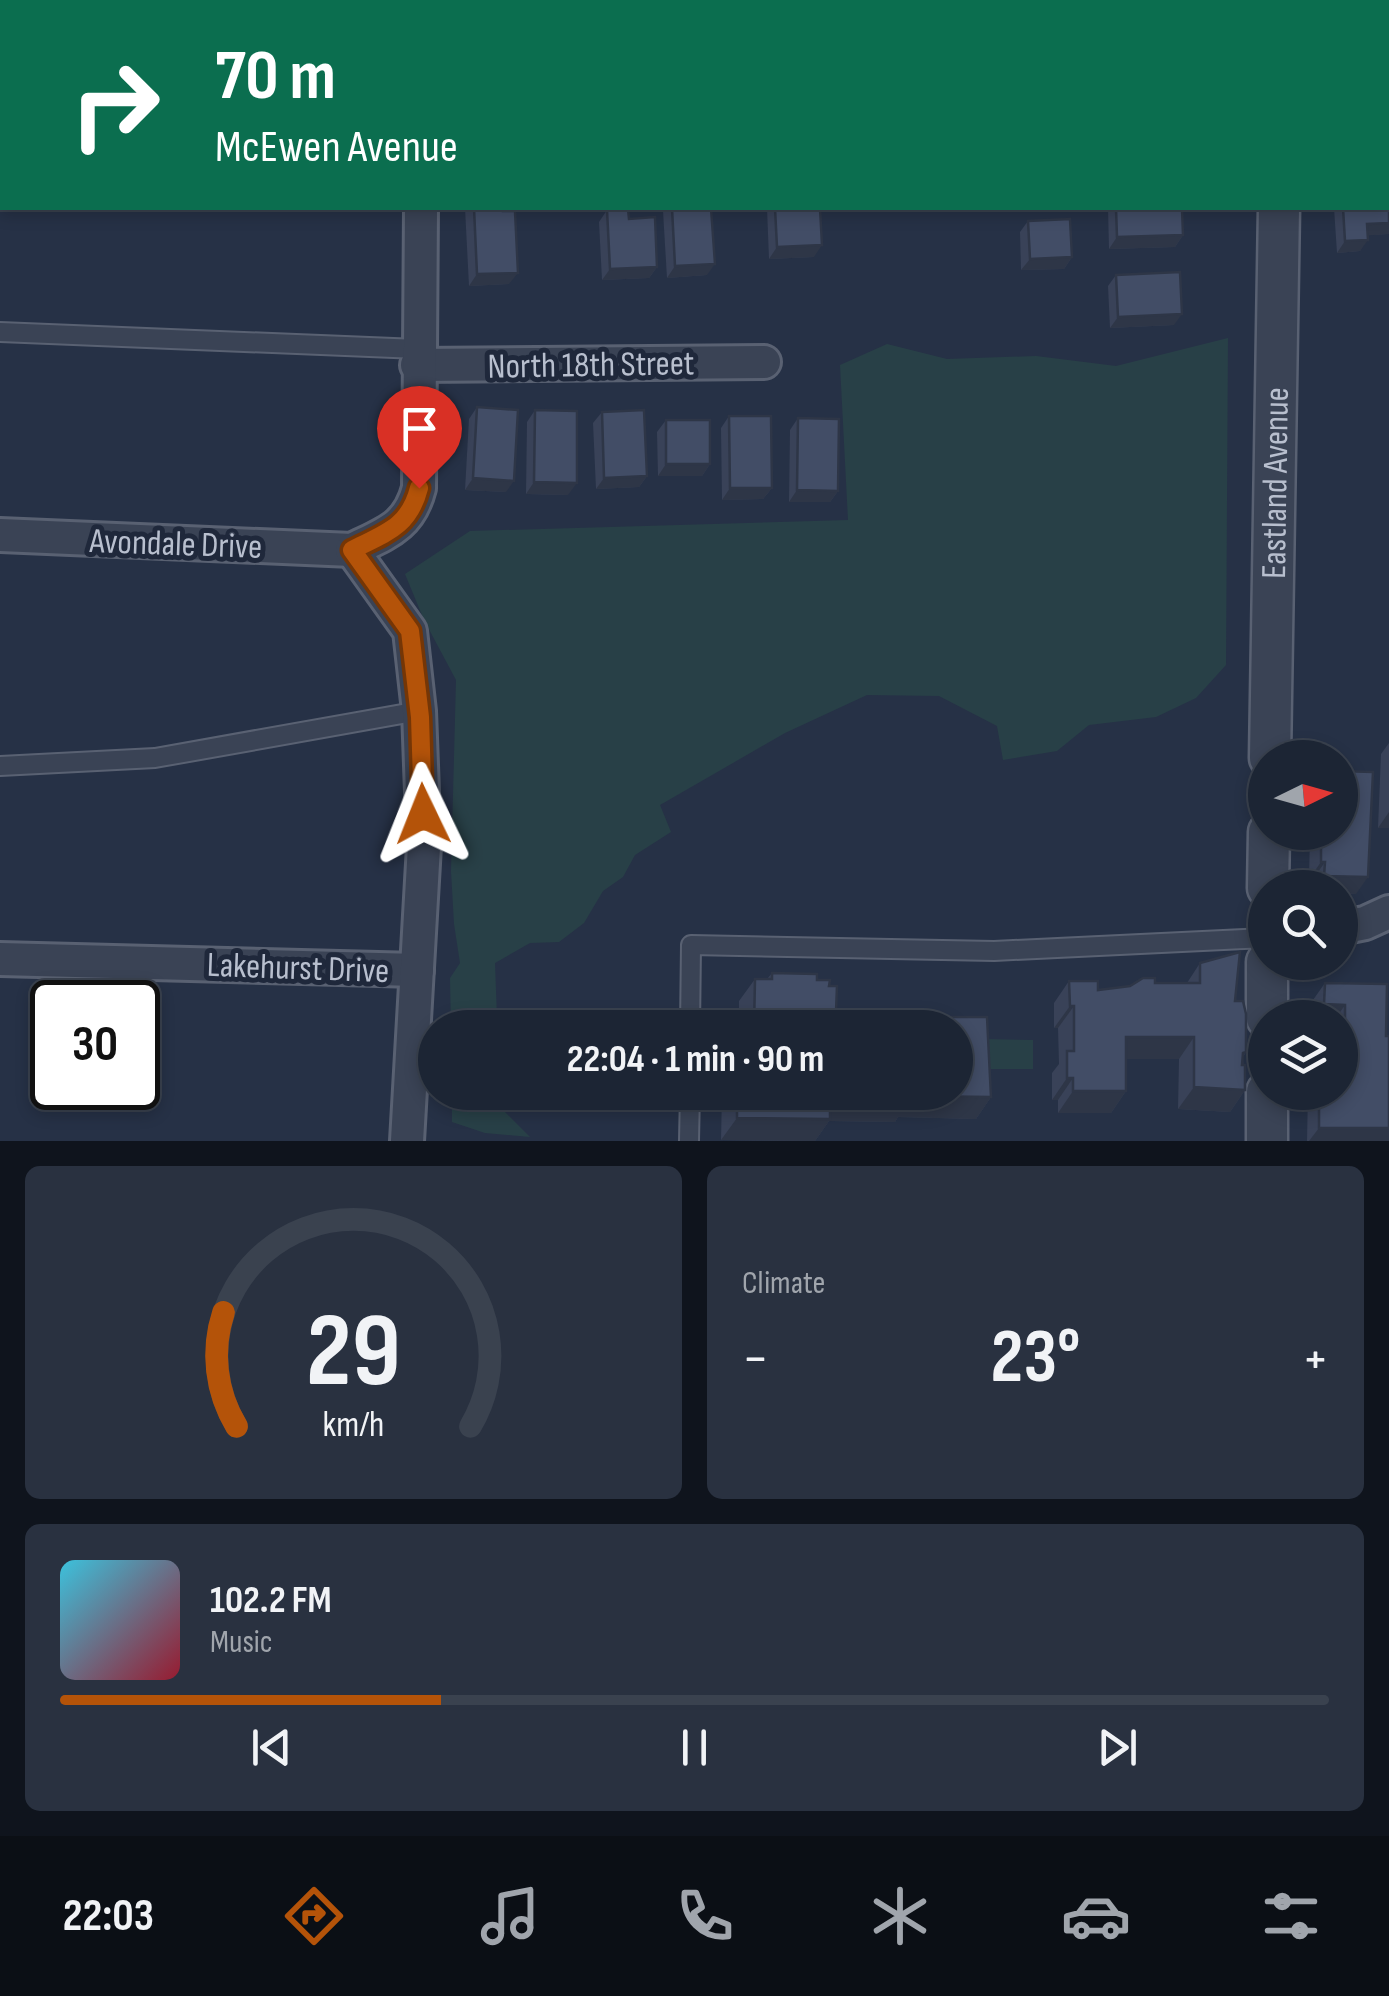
<!DOCTYPE html>
<html lang="en">
<head>
<meta charset="utf-8">
<style>
  body { margin:0; font-family:"Sofia Sans Condensed",sans-serif; background:#293140; color:#f1f3f6; height:100vh; display:flex; flex-direction:column; font-size:38px; white-space:nowrap }
  * { box-sizing:border-box; margin:0 }
  p { font-size:32px; color:#a0a5ac }
  .icon { flex:none; width:55px; height:55px; fill:none; stroke:currentColor; stroke-width:2; stroke-linecap:round; stroke-linejoin:round }
  .map { position:relative; height:1141px; overflow:hidden }
  .sheet { display:flex; flex-direction:column; gap:25px; padding:25px; background:#0f141d; flex:1 }
  .sheet>* { flex:none }
  .hud { position:absolute; left:0px; top:0px; width:1390px; height:210px; box-shadow:0 5px 15px #0003,0 0 0 2px #3a424f; background:#0b6e4f; color:#fff; overflow:hidden }
  .needle { width:65px; rotate:85deg }
  .tools { position:absolute; left:1248px; top:740px; display:grid; gap:20px }
  .tools a { display:grid; place-items:center; width:110px; height:110px; border-radius:50%; background:#1c2534; box-shadow:0 5px 15px #0003,0 0 0 2px #3a424f; font-size:50px }
  .speed { position:absolute; left:30px; top:980px; display:flex; gap:20px; font-size:50px; font-weight:700; text-align:center }
  .speed>* { display:grid; place-content:center; width:130px; height:130px; border-radius:50%; background:#1c2534; box-shadow:0 5px 15px #0003,0 0 0 2px #3a424f; line-height:1 }
  .speed .limit { border:5px solid #111; border-radius:15px; background:#fff; color:#111 }
  .pin { position:absolute; display:grid; place-items:center; width:85px; height:85px; color:#fff; margin:-102px -42px; border-radius:50% 50% 50% 0; rotate:-45deg; box-shadow:0 0 10px #0007 }
  .pin .icon { rotate:45deg }
  .me { position:absolute; width:110px; margin:-55px; rotate:358deg; stroke-linejoin:round; filter:drop-shadow(0 0 8px #0008) }
  .turn { display:flex; align-items:center; gap:35px; height:210px; padding:0 50px; font-size:45px }
  .turn .icon { width:130px; height:130px; stroke-width:2.5 }
  .turn b { display:block; font-size:70px; line-height:85px }
  .big { font-size:75px; font-weight:700; line-height:1.1 }
  .sheet .tile { flex:1; display:flex; flex-direction:column; justify-content:center; gap:15px; min-width:0; padding:0 35px; border-radius:15px; background:#293140 }
  .sheet .dial { align-items:center; gap:0 }
  .dial svg { height:260px; overflow:visible; fill:none; stroke:#3a424f; stroke-width:7; stroke-linecap:round; text-anchor:middle }
  .dial text { fill:#f1f3f6; stroke:none }
  .song { display:flex; align-items:center; gap:30px }
  .cover { width:120px; height:120px; border-radius:15px; background:linear-gradient(135deg,hsl(190 70% 55%),hsl(350 70% 35%)) }
  .played { height:10px; border-radius:5px; background:linear-gradient(90deg,#b45309 30%,#3a424f 30%) }
  .keys { display:flex; justify-content:space-around; direction:ltr }
  .heat { display:flex; justify-content:space-between; align-items:center; font-size:55px; direction:ltr }
  .sheet .tiles { flex:1; display:grid; gap:25px; grid-template-columns:1fr 1fr }
  .tile:last-child { grid-column:span 2 }
  .trip { position:absolute; left:418px; top:1010px; width:555px; height:100px; border-radius:50px; background:#1c2534; box-shadow:0 5px 15px #0003,0 0 0 2px #3a424f; font-weight:700; line-height:100px; text-align:center }
  .tabs { display:flex; height:160px; justify-content:space-around; align-items:center; background:#0b0f15; color:#a0a5ac }
  .tabs .icon { width:70px; height:70px }
  .tabs .selected { color:#b45309 }
  .tabs b { font-size:45px; color:#f1f3f6 }
  .map>svg:first-child { display:block }
</style>
</head>
<body>
<div class="map">
<svg width="1389" height="1141" viewBox="0 0 1389 1141">
  <rect width="100%" height="100%" fill="#263146"/>
  <g fill="#284047">
    <polygon points="1228,338 1226,665 1196,698 1156,717 1089,725 1057,751 1003,760 997,726 939,696 867,695 785,733 660,805 671,832 635,855 623,877 603,891 584,923 559,942 530,943 495,963 497,1018 508,1027 451,1027 450,978 460,963 454,924 451,871 456,680 424,620 405,574 470,531 848,520 840,365 887,344 947,359 1036,356 1116,366"/>
    <polygon points="981,1039 1033,1040 1033,1069 981,1069"/>
    <polygon points="452,1093 503,1093 496,1103 530,1137 485,1133 452,1122"/>
  </g>
  <g fill="none" stroke-linecap="round" stroke-linejoin="round">
    <g stroke="#596172" stroke-width="22">
      <g id="service">
        <polyline points="0,332 418,349"/>
        <polyline points="0,766 155,758 419,711"/>
        <polyline points="690,1028 691,945 994,951 1265,938"/>
        <polyline points="689,1141 690,1092"/>
      </g>
    </g>
    <g stroke="#596172" stroke-width="38">
      <g id="minor">
        <polyline points="426,2 426,0"/>
        <polyline points="0,126 2,126"/>
        <polyline points="1388,127 1389,127"/>
        <polyline points="417,365 764,362"/>
        <polyline points="0,535 352,550"/>
        <polyline points="1340,928 1365,923 1389,912"/>
        <polyline points="0,959 417,970"/>
        <path d="M 407,1141 L 424,846 L 419,711 L 410,631 L 352,550 C 386,533 409,527 419,488 L 421,208"/>
      </g>
    </g>
    <g stroke="#596172" stroke-width="45">
      <g id="tertiary">
        <polyline points="1284,2 1284,0"/>
        <path id="s1" d="M 1270,758 L 1279,208"/>
        <polyline points="1268,888 1269,832"/>
        <polyline points="1267,1018 1267,962"/>
        <polyline points="1267,1141 1267,1092"/>
      </g>
    </g>
    <use href="#service" stroke="#3a4355" stroke-width="18"/>
    <use href="#minor" stroke="#3a4355" stroke-width="32"/>
    <use href="#tertiary" stroke="#3a4355" stroke-width="40"/>
  </g>
  <g fill="#394258">
    <polygon points="791,0 903,0 903,2 868,2 868,0 862,0 861,2 791,2"/>
    <polygon points="1389,183 1389,234 1368,235 1360,251 1337,253 1334,208 1388,208"/>
    <polygon points="465,208 503,208 509,284 469,286"/>
    <polygon points="666,208 711,208 707,275 667,278 663,211"/>
    <polygon points="767,208 820,208 814,257 769,259"/>
    <polygon points="1108,208 1182,208 1183,235 1175,247 1109,249"/>
    <polygon points="607,210 629,219 657,267 649,278 602,280 599,222"/>
    <polygon points="1028,221 1072,257 1064,269 1021,270 1020,232"/>
    <polygon points="1116,275 1174,325 1110,328 1108,286"/>
    <polygon points="477,407 506,492 465,490 469,419"/>
    <polygon points="535,410 568,495 526,494 527,422"/>
    <polygon points="602,412 647,476 639,487 596,489 593,423"/>
    <polygon points="729,416 772,488 763,499 722,500 721,428"/>
    <polygon points="798,418 838,491 830,502 789,502 790,430"/>
    <polygon points="666,420 710,464 702,476 658,476 657,432"/>
    <polygon points="1389,743 1389,828 1378,828 1381,754"/>
    <polygon points="1310,832 1340,832 1356,894 1340,893 1340,888 1313,888 1313,879 1309,879"/>
    <polygon points="1200,963 1235,1001 1246,1052 1243,1057 1245,1090 1230,1112 1178,1109 1179,1059 1126,1059 1126,1091 1111,1113 1058,1113 1058,1100 1052,1100 1052,1073 1059,1064 1058,1028 1054,1028 1054,1003 1069,981 1098,990 1155,983 1187,983"/>
    <polygon points="772,973 817,974 817,980 830,980 829,986 837,986 836,1012 831,1020 938,1022 942,1017 987,1017 991,1097 976,1119 898,1117 895,1122 829,1121 815,1141 721,1140 722,1092 955,1092 955,1028 739,1028 739,1001 755,979 767,979"/>
    <polygon points="1325,983 1386,1036 1389,1141 1307,1141 1308,1092 1340,1092 1340,1018 1312,1018 1313,1000"/>
  </g>
  <g fill="#2e3647">
    <polygon points="612,0 652,0 650,2 610,2"/>
    <polygon points="670,0 710,0 708,2 668,2"/>
    <polygon points="739,0 783,0 781,2 738,2"/>
    <polygon points="928,0 966,0 964,2 927,2"/>
    <polygon points="1047,0 1076,0 1074,2 1046,2"/>
    <polygon points="1389,223 1389,234 1359,236 1367,224"/>
    <polygon points="1183,235 1175,247 1109,249 1117,237"/>
    <polygon points="1368,240 1360,251 1337,253 1345,241"/>
    <polygon points="822,245 814,257 769,259 777,247"/>
    <polygon points="1072,257 1064,269 1021,270 1030,259"/>
    <polygon points="715,264 707,275 667,278 675,266"/>
    <polygon points="657,267 649,278 602,280 610,269"/>
    <polygon points="518,273 509,284 469,286 477,274"/>
    <polygon points="1182,314 1174,325 1110,328 1118,317"/>
    <polygon points="666,464 710,464 702,476 658,476"/>
    <polygon points="647,476 639,487 596,489 604,478"/>
    <polygon points="473,478 514,481 506,492 465,490"/>
    <polygon points="534,482 577,483 568,495 526,494"/>
    <polygon points="730,488 772,488 763,499 722,500"/>
    <polygon points="797,490 838,491 830,502 789,502"/>
    <polygon points="1389,812 1389,828 1378,828"/>
    <polygon points="1321,862 1325,862 1313,879 1309,879"/>
    <polygon points="1324,876 1368,877 1356,894 1340,893 1340,888 1316,888"/>
    <polygon points="1324,1004 1345,1005 1336,1018 1315,1018"/>
    <polygon points="1070,1006 1074,1006 1058,1028 1054,1028"/>
    <polygon points="1126,1037 1194,1037 1179,1059 1111,1059"/>
    <polygon points="1067,1078 1073,1078 1058,1100 1052,1100"/>
    <polygon points="1194,1087 1245,1090 1230,1112 1178,1109"/>
    <polygon points="1073,1091 1126,1091 1111,1113 1058,1113"/>
    <polygon points="910,1096 991,1097 976,1119 898,1117 895,1122 829,1121 815,1141 721,1140 737,1118 822,1119 836,1099"/>
    <polygon points="1319,1128 1389,1128 1389,1141 1309,1141"/>
  </g>
  <g fill="#424d66" stroke="#2e3647" stroke-width="2.5">
    <rect x="481" y="0" width="47" height="2"/>
    <polygon points="803,0 862,0 861,2 803,2"/>
    <rect x="876" y="0" width="27" height="2"/>
    <rect x="994" y="0" width="44" height="2"/>
    <rect x="1388" y="15" width="1" height="51"/>
    <polygon points="1388,183 1389,183 1389,223 1367,224 1368,240 1345,241 1343,208 1388,208"/>
    <polygon points="474,208 503,208 503,211 515,211 518,273 477,274"/>
    <polygon points="672,208 711,208 715,264 675,266"/>
    <polygon points="775,208 820,208 822,245 777,247"/>
    <polygon points="1116,208 1182,208 1183,235 1117,237"/>
    <polygon points="628,209 629,219 655,217 657,267 610,269 607,210"/>
    <polygon points="1070,219 1072,257 1030,259 1028,221"/>
    <polygon points="1180,272 1182,314 1118,317 1116,275"/>
    <polygon points="477,407 518,410 514,481 473,478"/>
    <polygon points="535,410 577,411 577,483 534,482"/>
    <polygon points="644,410 647,476 604,478 602,412"/>
    <polygon points="729,416 771,416 772,488 730,488"/>
    <polygon points="798,418 839,419 838,491 797,490"/>
    <rect x="666" y="420" width="44" height="44"/>
    <polygon points="1340,771 1373,772 1368,877 1324,876 1325,862 1321,862 1321,832 1340,832"/>
    <polygon points="1240,952 1235,1001 1243,1001 1246,1014 1246,1052 1243,1053 1242,1065 1245,1065 1245,1090 1194,1087 1194,1037 1126,1037 1126,1091 1073,1091 1073,1078 1067,1078 1067,1051 1074,1051 1074,1006 1070,1006 1069,981 1098,981 1098,990 1130,986 1143,978 1155,978 1155,983 1200,983 1200,963"/>
    <polygon points="772,973 817,974 817,980 830,980 829,986 837,986 836,1012 829,1012 829,1020 942,1022 942,1017 987,1017 991,1097 910,1096 910,1101 836,1099 837,1092 955,1092 955,1028 754,1028 755,979 772,979"/>
    <polygon points="1325,983 1387,984 1386,1036 1389,1036 1389,1128 1319,1128 1319,1092 1340,1092 1340,1034 1345,1035 1345,1005 1324,1004"/>
    <polygon points="737,1092 830,1092 830,1119 737,1118"/>
  </g>
  <g fill="none" stroke-linecap="round" stroke-linejoin="round">
    <g stroke="#753606" stroke-width="25">
      <path id="route" d="M 419,488 C 409,527 386,533 352,550 L 410,631 L 420,717 L 423,814"/>
    </g>
    <use href="#route" stroke="#b45309" stroke-width="18"/>
  </g>
  <g text-anchor="middle" stroke-width="10" stroke-linejoin="round" paint-order="stroke">
    <g font-size="35" fill="#b8bfce" stroke="#1f283b">
      <text transform="translate(591 364) rotate(-1)" y="12">North 18th Street</text>
      <text dy="12" stroke="none"><textPath href="#s1" startOffset="275">Eastland Avenue</textPath></text>
      <text transform="translate(176 543) rotate(2)" y="12">Avondale Drive</text>
      <text transform="translate(298 967) rotate(2)" y="12">Lakehurst Drive</text>
    </g>
  </g>
</svg>
<div class="tools">
<a><svg class="needle" viewBox="-14 -14 28 28"><path d="M0-13l5 13h-10z" fill="#e53935"/><path d="M0 13l5-13h-10z" fill="#a0a5ac"/></svg></a>
<a><svg class="icon" aria-label="search" viewBox="0 0 24 24"><circle cx="10" cy="10" r="6"/><path d="M15 15l6 6"/></svg></a>
<a><svg class="icon" aria-label="layers" viewBox="0 0 24 24"><path d="M12 4l9 5-9 5-9-5zM3 14l9 5 9-5"/></svg></a>
</div>
<div class="speed"><div class="limit">30</div></div>
<div class="pin" style="left:419px;top:488px;background:#d93025"><svg class="icon" aria-label="arrive" viewBox="0 0 24 24"><path d="M6 21V4h12l-3 4 3 4H6"/></svg></div>
<svg class="me" style="left:423px;top:814px" viewBox="-20 -20 40 40"><path d="M0-17L14 15 0 8-14 15z" fill="#b45309" stroke="#fff" stroke-width="4"/></svg>
<div class="trip">22:04 · 1 min · 90 m</div>
<div class="hud">
<div class="turn"><svg class="icon" aria-label="right" viewBox="0 0 24 24"><path d="M7 20v-9h11M14 6l5 5-5 5"/></svg><div><b>70 m</b>McEwen Avenue</div></div>
</div>
</div>
<section class="sheet">
<div class="tiles">
<div class="tile dial"><svg viewBox="0 0 100 80">
<path d="M14 69A42 42 0 1 1 86 69"/>
<path d="M14 69A42 42 0 0 1 10 34" stroke="#b45309"/>
<text x="50" y="56" font-size="32" font-weight="700">29</text>
<text x="50" y="72" font-size="11">km/h</text>
</svg></div>
<div class="tile"><p>Climate</p>
<div class="heat"><a>−</a><b class="big">23°</b><a>+</a></div>
</div>
<div class="tile">
<div class="song"><i class="cover"></i><div><b>102.2 FM</b><p>Music</p></div></div>
<div class="played"></div>
<div class="keys"><svg class="icon" aria-label="previous" viewBox="0 0 24 24"><path d="M18 5L8 12l10 7zM5 5v14"/></svg><svg class="icon" aria-label="pause" viewBox="0 0 24 24"><path d="M8 5v14M16 5v14"/></svg><svg class="icon" aria-label="next" viewBox="0 0 24 24"><path d="M6 5l10 7-10 7zM19 5v14"/></svg></div>
</div>
</div>
</section>
<nav class="tabs">
<b>22:03</b>
<svg class="icon selected" aria-label="directions" viewBox="0 0 24 24"><path d="M12 3l9 9-9 9-9-9zM9 14v-3h6M13 9l2 2-2 2"/></svg>
<svg class="icon" aria-label="music" viewBox="0 0 24 24"><path d="M9 18V5l10-2v13"/><circle cx="6" cy="18" r="3"/><circle cx="16" cy="16" r="3"/></svg>
<svg class="icon" aria-label="phone" viewBox="0 0 24 24"><path d="M5 4h4l2 5-3 2q2 4 5 5l2-3 5 2v4C11 20 4 13 5 4z"/></svg>
<svg class="icon" aria-label="climate" viewBox="0 0 24 24"><path d="M12 3v18M4 7l16 10M4 17L20 7"/></svg>
<svg class="icon" aria-label="car" viewBox="0 0 24 24"><path d="M5 17H2v-5l4-1 3-4h7l3 4 3 1v5h-3M9 17h6M6 11h13"/><circle cx="7" cy="17" r="2"/><circle cx="17" cy="17" r="2"/></svg>
<svg class="icon" aria-label="filters" viewBox="0 0 24 24"><path d="M4 7h16M4 17h16"/><circle cx="9" cy="7" r="2"/><circle cx="15" cy="17" r="2"/></svg>
</nav>
</body>
</html>
